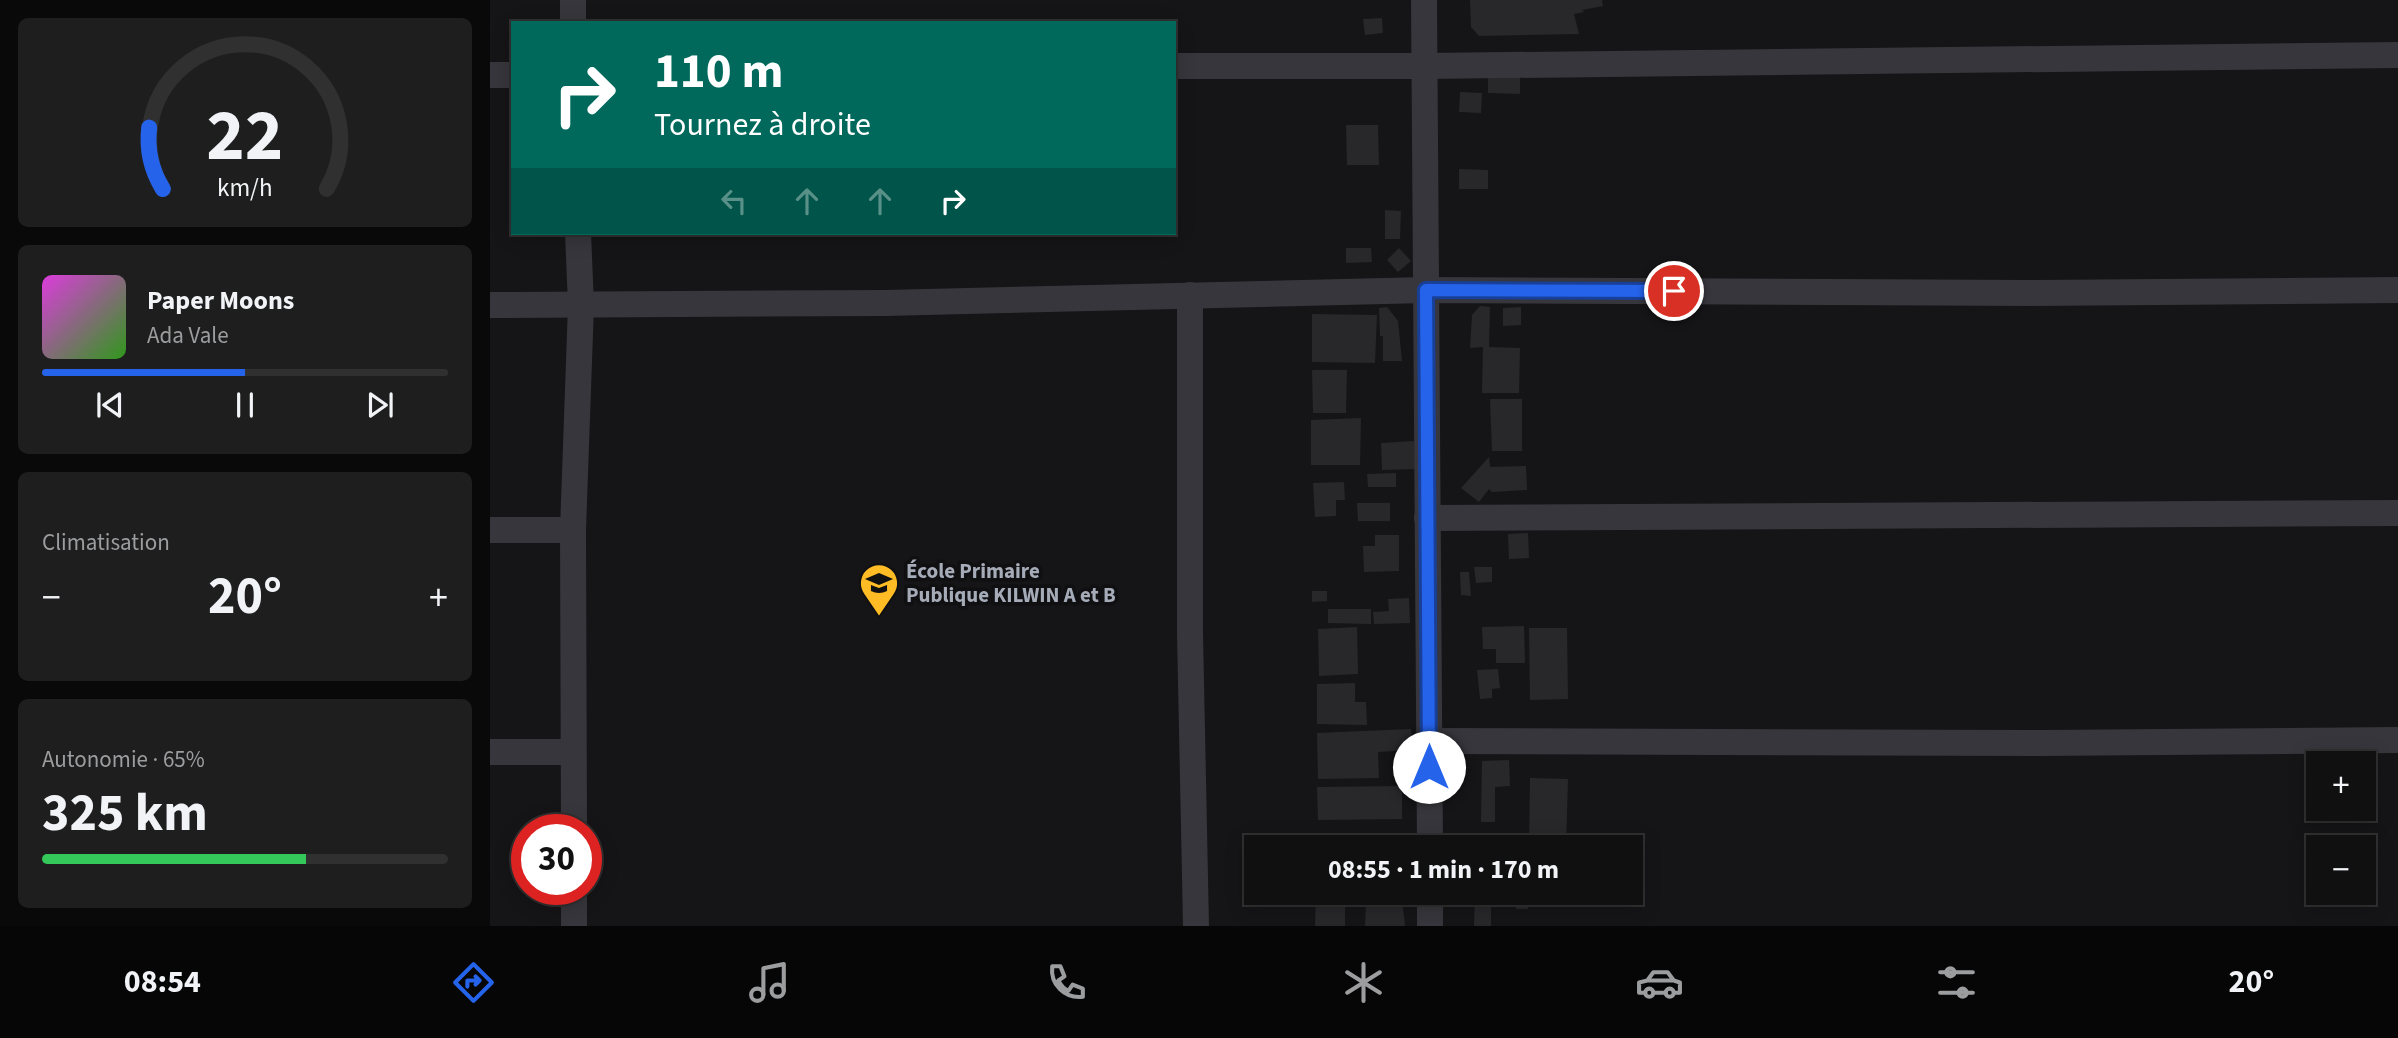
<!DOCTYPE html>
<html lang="fr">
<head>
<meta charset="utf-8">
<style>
  body { margin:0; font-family:"Source Sans 3",sans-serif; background:#1e1e1f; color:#f1f3f6; height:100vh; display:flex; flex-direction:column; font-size:26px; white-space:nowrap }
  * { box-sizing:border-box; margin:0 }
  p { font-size:23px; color:#9c9d9f }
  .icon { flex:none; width:38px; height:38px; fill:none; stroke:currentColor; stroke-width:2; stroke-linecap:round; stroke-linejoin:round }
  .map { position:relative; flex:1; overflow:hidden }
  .sheet { display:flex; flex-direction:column; gap:18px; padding:18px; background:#090909; width:490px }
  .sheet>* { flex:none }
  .hud { position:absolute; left:21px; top:21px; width:665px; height:214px; border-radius:0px; box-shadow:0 4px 18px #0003,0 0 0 2px #303031; background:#00695c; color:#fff; overflow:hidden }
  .controls { position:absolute; left:1816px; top:751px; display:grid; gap:14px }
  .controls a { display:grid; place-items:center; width:70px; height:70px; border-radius:0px; background:#101011; box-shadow:0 4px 18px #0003,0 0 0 2px #303031; font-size:35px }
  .speed { position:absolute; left:21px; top:814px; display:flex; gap:14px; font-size:35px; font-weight:700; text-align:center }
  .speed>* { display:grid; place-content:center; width:91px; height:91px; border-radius:50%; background:#101011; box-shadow:0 4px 18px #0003,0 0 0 2px #303031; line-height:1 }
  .speed .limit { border:10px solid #d22; background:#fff; color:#111 }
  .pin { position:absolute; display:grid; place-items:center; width:60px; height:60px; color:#fff; margin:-30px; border:4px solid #fff; border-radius:50%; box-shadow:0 2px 7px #0007 }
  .me { position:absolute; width:77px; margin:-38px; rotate:0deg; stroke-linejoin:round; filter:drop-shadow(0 0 5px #0008) }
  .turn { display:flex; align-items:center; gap:24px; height:147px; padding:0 28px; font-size:32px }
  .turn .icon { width:91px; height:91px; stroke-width:2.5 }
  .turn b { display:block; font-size:49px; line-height:60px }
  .lanes { display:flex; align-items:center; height:66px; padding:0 28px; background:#0003; justify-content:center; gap:35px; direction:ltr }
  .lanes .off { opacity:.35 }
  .big { font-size:52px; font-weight:700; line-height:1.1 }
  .sheet .widget { flex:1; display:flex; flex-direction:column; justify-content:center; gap:10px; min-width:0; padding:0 24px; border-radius:10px; background:#1e1e1f }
  .sheet .dial { align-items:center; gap:0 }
  .dial svg { height:182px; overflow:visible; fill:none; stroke:#303031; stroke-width:7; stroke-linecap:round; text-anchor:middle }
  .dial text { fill:#f1f3f6; stroke:none }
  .song { display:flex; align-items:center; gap:21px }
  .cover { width:84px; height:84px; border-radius:10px; background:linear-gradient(135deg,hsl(300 70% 55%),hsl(110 70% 35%)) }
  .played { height:7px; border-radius:4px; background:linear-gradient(90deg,#2563eb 50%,#303031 50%) }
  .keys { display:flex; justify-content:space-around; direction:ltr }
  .heat { display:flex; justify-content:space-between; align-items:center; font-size:38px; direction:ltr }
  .charge { height:10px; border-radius:5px; background:linear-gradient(90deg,#34c759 65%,#303031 0) }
  .trip { position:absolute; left:754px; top:835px; width:399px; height:70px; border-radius:0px; background:#101011; box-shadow:0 4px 18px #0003,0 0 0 2px #303031; font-weight:700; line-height:70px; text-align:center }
  .menu { display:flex; height:112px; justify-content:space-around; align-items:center; background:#060607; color:#9c9d9f }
  .menu .icon { width:49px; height:49px }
  .menu .current { color:#2563eb }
  .menu b { font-size:32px; color:#f1f3f6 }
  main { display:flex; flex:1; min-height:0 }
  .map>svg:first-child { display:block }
</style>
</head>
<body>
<main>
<section class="sheet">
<div class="widget dial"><svg viewBox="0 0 100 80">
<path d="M14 69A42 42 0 1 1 86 69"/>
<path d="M14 69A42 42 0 0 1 8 42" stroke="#2563eb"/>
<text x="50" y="56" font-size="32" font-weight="700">22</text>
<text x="50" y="72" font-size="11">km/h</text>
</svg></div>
<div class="widget">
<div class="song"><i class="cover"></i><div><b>Paper Moons</b><p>Ada Vale</p></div></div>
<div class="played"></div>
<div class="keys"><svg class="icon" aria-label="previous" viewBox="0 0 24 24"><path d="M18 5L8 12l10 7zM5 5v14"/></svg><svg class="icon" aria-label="pause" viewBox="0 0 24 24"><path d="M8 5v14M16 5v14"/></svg><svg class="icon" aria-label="next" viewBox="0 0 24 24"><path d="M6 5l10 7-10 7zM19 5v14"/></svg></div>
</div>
<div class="widget"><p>Climatisation</p>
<div class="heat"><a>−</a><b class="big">20°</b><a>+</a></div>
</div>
<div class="widget"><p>Autonomie · 65%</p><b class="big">325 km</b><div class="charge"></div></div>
</section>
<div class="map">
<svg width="1908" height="926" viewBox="0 0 1908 926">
  <rect width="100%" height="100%" fill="#151517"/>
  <g fill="#28282b">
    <polygon points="980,0 1112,0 1113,6 1092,10 1094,12 1084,14 1089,34 989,36 981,27"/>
    <polygon points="892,18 893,33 875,35 873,19"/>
    <polygon points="998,75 1030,75 1030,94 998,93"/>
    <polygon points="970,92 992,93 991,113 969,112"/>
    <polygon points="856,125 888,125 889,165 857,165"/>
    <polygon points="969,169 998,170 998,189 969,189"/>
    <polygon points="895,210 911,211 910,239 895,239"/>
    <polygon points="856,248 881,248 882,262 856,263"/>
    <polygon points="909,248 921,261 908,272 897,260"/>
    <polygon points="990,306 1000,307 999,347 1030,348 1029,393 992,393 993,347 980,348 982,315"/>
    <polygon points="897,307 908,321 912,361 893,361 893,336 890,336 889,308"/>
    <polygon points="1031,307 1031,325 1013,326 1013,308"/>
    <polygon points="822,314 887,315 885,363 822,362"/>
    <polygon points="822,370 857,370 856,413 823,413"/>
    <polygon points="1000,399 1032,399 1032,451 1002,451"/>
    <polygon points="871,418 870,465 821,465 821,420"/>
    <polygon points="924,441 925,469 892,470 891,443"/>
    <polygon points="999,457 1000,467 1036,466 1037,490 1002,492 999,489 989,502 971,488"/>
    <polygon points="906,473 906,487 878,487 877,474"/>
    <polygon points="854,482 855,500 846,500 846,516 825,517 823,483"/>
    <polygon points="867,503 900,503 900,521 868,521"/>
    <polygon points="1038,533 1039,558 1019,559 1018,534"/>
    <polygon points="885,535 909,535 909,571 874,572 873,546 885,546"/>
    <polygon points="984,567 1002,567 1002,582 986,583"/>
    <polygon points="970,572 979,572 981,596 971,595"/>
    <polygon points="822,591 837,591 837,601 822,602"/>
    <polygon points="919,598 920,623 884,624 883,612 899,611 898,599"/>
    <polygon points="838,609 881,609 881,624 838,623"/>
    <polygon points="1034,626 1035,663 1006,663 1006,649 993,649 992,627"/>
    <polygon points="867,627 868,674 829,676 828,629"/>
    <polygon points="1039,628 1077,628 1078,699 1040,700"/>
    <polygon points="1008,669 1010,688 1002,689 1002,698 990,699 987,670"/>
    <polygon points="865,683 865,702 876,702 877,725 827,724 827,684"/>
    <polygon points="921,729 923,750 888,752 889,778 828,779 827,733"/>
    <polygon points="1019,760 1020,786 1005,787 1005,822 991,822 992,761"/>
    <polygon points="1040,778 1078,779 1076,847 1039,847"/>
    <polygon points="912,786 912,819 828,820 827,787"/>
    <polygon points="907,838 907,847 889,847 889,839"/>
    <polygon points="826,892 865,893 865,907 855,907 855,926 825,926"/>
    <polygon points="985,892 1038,892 1038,909 1026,909 1026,903 1001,903 1001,926 984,926"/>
    <polygon points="912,899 915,926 875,926 876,901"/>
  </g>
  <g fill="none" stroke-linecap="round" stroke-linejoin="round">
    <g stroke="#36363c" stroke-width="26">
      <polyline points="83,0 83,23"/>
      <polyline points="934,0 940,847"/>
      <polyline points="684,66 935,66 1908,55"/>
      <polyline points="0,75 23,75"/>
      <polyline points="700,295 700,633 706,926"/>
      <polyline points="0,305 395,303 936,290 1542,293 1908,290"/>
      <polyline points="937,518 1908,513"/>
      <polyline points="0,530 83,530"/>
      <polyline points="939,741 1552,743 1908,740"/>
      <polyline points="0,752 83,752"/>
      <polyline points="84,830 83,530 91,305 88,233"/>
      <polyline points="84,889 84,926"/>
      <polyline points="940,892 940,926"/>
    </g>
  </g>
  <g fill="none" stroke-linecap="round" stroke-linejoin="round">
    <g stroke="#184099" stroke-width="18">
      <polyline id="route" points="939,767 936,290 1184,291"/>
    </g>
    <use href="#route" stroke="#2563eb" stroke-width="12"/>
  </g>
  <defs>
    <g id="school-pin" transform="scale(2.0125)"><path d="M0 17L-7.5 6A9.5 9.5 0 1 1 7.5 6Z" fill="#ffbc25" stroke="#101012"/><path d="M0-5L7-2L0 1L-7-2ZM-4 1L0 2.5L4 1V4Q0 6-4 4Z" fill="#111"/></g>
  </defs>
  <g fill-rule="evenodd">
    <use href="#school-pin" x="389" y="583"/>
  </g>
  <g text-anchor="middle" stroke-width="7" stroke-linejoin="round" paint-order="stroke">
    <g font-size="21" font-weight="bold" fill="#a6abb8" stroke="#101012" text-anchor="start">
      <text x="416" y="578">École Primaire<tspan x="416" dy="24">Publique KILWIN A et B</tspan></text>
    </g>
  </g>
</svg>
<div class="controls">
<a>+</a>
<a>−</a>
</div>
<div class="speed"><div class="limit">30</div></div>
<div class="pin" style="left:1184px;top:291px;background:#d93025"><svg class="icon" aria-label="arrive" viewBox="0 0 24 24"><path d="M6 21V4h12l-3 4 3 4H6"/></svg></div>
<svg class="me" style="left:939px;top:767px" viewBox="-20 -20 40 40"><circle r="19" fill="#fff"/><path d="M0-13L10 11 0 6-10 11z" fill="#2563eb"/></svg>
<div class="trip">08:55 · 1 min · 170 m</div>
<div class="hud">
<div class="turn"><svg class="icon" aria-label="right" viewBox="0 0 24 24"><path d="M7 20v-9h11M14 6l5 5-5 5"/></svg><div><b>110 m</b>Tournez à droite</div></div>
<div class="lanes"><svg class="icon off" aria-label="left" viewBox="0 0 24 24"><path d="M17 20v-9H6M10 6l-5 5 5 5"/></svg><svg class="icon off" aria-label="ahead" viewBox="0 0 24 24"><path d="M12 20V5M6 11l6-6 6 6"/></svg><svg class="icon off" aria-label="ahead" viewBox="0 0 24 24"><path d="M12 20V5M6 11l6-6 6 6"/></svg><svg class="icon" aria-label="right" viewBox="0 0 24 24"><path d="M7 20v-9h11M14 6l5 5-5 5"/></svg></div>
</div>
</div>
</main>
<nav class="menu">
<b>08:54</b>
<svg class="icon current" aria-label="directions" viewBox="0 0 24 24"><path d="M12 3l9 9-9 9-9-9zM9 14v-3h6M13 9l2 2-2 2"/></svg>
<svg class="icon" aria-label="music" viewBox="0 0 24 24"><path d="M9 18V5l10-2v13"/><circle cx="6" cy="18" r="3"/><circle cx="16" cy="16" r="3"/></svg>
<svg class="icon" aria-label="phone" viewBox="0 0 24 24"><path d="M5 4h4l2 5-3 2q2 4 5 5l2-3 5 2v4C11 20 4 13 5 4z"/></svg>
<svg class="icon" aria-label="climate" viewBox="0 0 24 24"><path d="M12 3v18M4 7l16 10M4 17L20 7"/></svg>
<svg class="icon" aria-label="car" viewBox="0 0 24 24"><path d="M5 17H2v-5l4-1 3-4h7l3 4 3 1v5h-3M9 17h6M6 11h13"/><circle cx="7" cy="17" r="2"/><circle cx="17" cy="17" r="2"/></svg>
<svg class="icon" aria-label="filters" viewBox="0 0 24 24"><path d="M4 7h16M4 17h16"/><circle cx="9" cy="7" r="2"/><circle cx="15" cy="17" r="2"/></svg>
<b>20°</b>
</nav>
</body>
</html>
